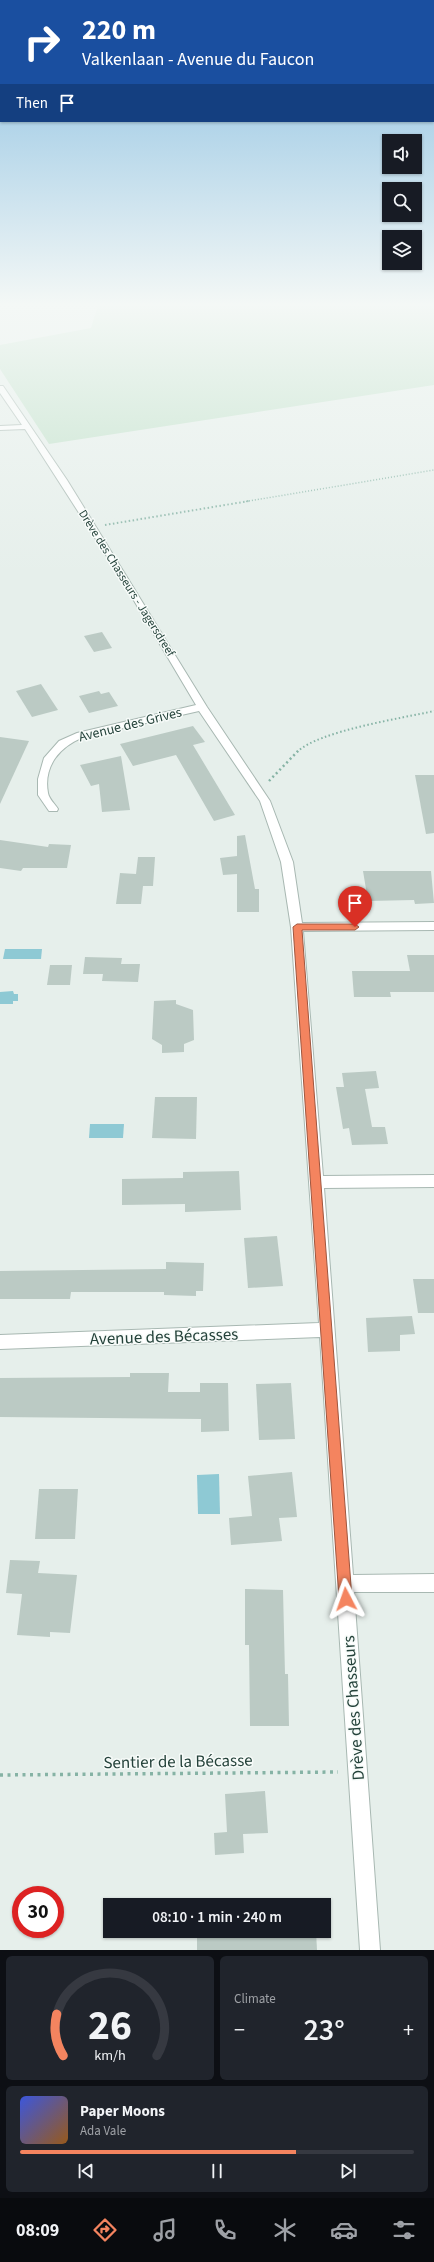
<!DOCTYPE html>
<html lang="en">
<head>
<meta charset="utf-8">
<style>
  body { margin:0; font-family:"Source Sans 3",sans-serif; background:#20242c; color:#f1f3f6; height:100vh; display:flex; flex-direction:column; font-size:15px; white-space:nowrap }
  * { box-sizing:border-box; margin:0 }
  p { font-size:13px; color:#9ea1a6 }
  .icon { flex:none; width:22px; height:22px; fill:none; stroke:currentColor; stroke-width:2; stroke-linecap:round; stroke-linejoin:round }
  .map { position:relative; height:1950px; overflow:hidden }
  .side { display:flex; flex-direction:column; gap:6px; padding:6px; background:#0d0f14; flex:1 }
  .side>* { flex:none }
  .banner { position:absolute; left:0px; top:0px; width:434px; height:122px; box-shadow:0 1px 3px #0004; background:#1a4fa0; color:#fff; overflow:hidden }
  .buttons { position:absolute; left:382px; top:134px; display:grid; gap:8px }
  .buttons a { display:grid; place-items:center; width:40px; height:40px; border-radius:0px; background:#171b24; box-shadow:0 1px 3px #0004; font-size:20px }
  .speed { position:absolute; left:12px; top:1886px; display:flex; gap:8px; font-size:20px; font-weight:700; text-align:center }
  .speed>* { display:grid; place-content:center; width:52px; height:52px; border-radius:50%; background:#171b24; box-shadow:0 1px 3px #0004; line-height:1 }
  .speed .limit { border:6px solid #d22; background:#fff; color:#111 }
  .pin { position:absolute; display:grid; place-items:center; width:34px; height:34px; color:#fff; margin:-41px -17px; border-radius:50% 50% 50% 0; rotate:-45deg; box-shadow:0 0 4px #0007 }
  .pin .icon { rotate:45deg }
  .me { position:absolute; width:44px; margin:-22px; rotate:356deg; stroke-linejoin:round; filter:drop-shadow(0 0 3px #0008) }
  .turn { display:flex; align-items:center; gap:14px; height:84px; padding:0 16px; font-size:18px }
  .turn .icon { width:52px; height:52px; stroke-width:2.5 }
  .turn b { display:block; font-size:28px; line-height:34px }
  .then { display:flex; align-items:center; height:38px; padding:0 16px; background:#0003; gap:8px; font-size:15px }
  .big { font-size:30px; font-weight:600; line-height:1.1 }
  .side .tile { flex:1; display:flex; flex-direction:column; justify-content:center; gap:6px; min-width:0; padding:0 14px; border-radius:6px; background:#20242c }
  .side .dial { align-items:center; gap:0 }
  .dial svg { height:104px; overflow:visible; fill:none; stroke:#363941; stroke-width:7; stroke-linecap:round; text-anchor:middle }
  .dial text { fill:#f1f3f6; stroke:none }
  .song { display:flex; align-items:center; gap:12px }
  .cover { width:48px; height:48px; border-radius:6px; background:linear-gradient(135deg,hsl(230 70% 55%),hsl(30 70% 35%)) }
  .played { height:4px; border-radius:2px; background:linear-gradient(90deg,#f4845f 70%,#363941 70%) }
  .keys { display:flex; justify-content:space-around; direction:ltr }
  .heat { display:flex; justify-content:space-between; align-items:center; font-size:22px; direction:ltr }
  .side .tiles { flex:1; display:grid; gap:6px; grid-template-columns:1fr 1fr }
  .tile:last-child { grid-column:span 2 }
  .trip { position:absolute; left:103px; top:1898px; width:228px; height:40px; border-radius:0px; background:#171b24; box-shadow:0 1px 3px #0004; font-weight:600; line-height:40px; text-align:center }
  .dock { display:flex; height:64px; justify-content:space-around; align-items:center; background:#090b0e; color:#9ea1a6 }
  .dock .icon { width:28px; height:28px }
  .dock .current { color:#f4845f }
  .dock b { font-size:18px; color:#f1f3f6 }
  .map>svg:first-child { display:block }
</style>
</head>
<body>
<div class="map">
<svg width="434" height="1950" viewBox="0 0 434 1950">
  <rect width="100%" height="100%" fill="#e6efeb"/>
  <polygon fill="#bfe0c8" points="99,302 434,302 434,385 49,444 0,369 0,345 91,328"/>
  <g fill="#8ec9d4">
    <polygon points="5,949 42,949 41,959 3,959"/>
    <polygon points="13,991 14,994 18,994 18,1001 13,1001 13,1004 0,1004 0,992"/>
    <polygon points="90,1124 124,1124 123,1138 89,1138"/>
    <polygon points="219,1474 220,1514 198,1514 197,1475"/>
  </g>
  <g fill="#bbcac4">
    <polygon points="102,632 112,648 94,652 84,636"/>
    <polygon points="41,684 58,710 32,717 16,691"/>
    <polygon points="99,691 101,694 109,692 118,706 89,713 79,696"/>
    <polygon points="193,726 205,742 193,745 235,815 214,821 176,755 133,766 120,744"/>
    <polygon points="0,737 29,741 0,804"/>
    <polygon points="121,756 130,810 102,812 99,784 91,786 80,765"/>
    <polygon points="415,775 434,775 434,833 426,834"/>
    <polygon points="245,835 255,889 259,889 259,912 237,912 237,874 223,875 220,858 237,856 237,836"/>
    <polygon points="0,840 48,847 49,844 71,845 67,868 23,868 21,871 0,868"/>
    <polygon points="138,857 155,857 153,886 143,886 141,904 116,904 120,873 136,874"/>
    <polygon points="363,871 431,871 434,903 415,904 414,900 368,901"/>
    <polygon points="407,955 434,955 434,992 390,992 391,997 354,997 352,971 410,971"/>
    <polygon points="85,957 122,958 121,964 140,964 138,982 102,981 103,974 83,974"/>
    <polygon points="50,965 72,965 70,985 47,985"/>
    <polygon points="176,1000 176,1004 193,1010 194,1040 184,1044 184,1052 162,1053 162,1045 152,1039 154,1001"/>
    <polygon points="376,1071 379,1088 365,1089 372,1127 385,1127 388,1144 352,1145 349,1128 343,1129 336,1087 344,1087 342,1073"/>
    <polygon points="155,1097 197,1097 196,1139 152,1138"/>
    <polygon points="239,1171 241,1210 185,1212 185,1204 122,1205 122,1179 183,1178 183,1172"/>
    <polygon points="277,1236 283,1286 248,1288 244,1238"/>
    <polygon points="166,1262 204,1263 203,1291 196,1291 196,1296 164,1295 164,1292 71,1292 70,1299 0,1299 0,1271 166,1269"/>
    <polygon points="413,1279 434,1279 434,1313 418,1313"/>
    <polygon points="412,1316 415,1334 400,1335 400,1351 368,1352 366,1318"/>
    <polygon points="130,1373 169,1373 168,1392 200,1392 200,1383 228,1383 229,1431 201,1432 201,1419 0,1417 0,1378 130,1377"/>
    <polygon points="291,1383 295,1439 259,1440 256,1384"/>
    <polygon points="292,1472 297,1517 279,1518 282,1541 231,1545 229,1518 252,1516 248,1476"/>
    <polygon points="39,1489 78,1489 75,1539 35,1539"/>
    <polygon points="10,1560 40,1561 38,1573 77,1575 70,1633 50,1632 50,1637 17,1635 22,1594 6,1593"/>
    <polygon points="245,1589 283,1590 285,1674 288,1674 289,1726 250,1726 249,1645 245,1645"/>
    <polygon points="265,1791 268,1833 243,1834 244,1853 215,1855 214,1833 227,1832 225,1794"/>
    <polygon points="314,1902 314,1905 204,1905"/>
    <polygon points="197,1931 316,1931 317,1950 197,1950"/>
  </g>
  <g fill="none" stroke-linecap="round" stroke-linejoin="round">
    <g stroke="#a8b8b2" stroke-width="2">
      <path id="minor" d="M 0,386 L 3,386 L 67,480 L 207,707 L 270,801 L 293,862 L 302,923 L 434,922 L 434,930 L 303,931 L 323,1176 L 434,1175 L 434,1187 L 324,1188 L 353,1575 L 434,1574 L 434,1592 L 354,1592 L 380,1950 L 360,1950 L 320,1337 L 0,1349 L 0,1335 L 319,1323 L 291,927 L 281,862 L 260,801 L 199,711 L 84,737 C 60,746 43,766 48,793 C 49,799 55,804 58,809 L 57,811 L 49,811 L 38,795 L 38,779 L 44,758 L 59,741 L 77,733 L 196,705 L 117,572 L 25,429 L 0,430 L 0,426 L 22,425 L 0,393 Z"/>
    </g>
    <polyline stroke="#86b3a5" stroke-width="1.5" stroke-dasharray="1 2" stroke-linecap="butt" points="243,502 434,470"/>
    <g stroke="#86b3a5" stroke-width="2" stroke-dasharray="1.5 2.5" stroke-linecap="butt">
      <polyline points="105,525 249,501"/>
      <path d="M 297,752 C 318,731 403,718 434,711"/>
    </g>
    <polyline stroke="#86b3a5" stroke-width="2.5" stroke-dasharray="2 3" stroke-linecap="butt" points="269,781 298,751"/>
    <polyline stroke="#86b3a5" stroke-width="3.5" stroke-dasharray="3 4.5" stroke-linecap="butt" points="0,1775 338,1772"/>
    <use href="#minor" fill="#fff" fill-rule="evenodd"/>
  </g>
  <linearGradient id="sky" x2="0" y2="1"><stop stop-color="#84bce0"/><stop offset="0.53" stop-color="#f4f8f6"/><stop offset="1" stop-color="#f4f8f6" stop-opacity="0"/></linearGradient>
  <rect width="434" height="575" fill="url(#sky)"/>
  <polygon fill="#f4845f" stroke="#9f563e" points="297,924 355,924 359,927 355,930 302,930 352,1599 350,1604 346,1606 341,1604 339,1599 293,927"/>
  <g text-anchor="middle" stroke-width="3" stroke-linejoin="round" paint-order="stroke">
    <g font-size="12" fill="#24423a" stroke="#f7fbf9">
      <text transform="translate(127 583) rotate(58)" y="4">Drève des Chasseurs - Jagersdreef</text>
    </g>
    <g font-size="14" fill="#24423a" stroke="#f7fbf9">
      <text transform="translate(130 724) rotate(-14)" y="5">Avenue des Grives</text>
    </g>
    <g font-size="17" fill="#24423a" stroke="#f7fbf9">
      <text transform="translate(164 1336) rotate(-2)" y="6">Avenue des Bécasses</text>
      <text transform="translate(353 1708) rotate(-94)" y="6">Drève des Chasseurs</text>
      <text transform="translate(178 1761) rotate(-1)" y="6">Sentier de la Bécasse</text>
    </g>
  </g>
</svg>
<div class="buttons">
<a><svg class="icon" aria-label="sound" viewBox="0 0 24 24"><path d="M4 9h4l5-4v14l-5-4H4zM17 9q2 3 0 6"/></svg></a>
<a><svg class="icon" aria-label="search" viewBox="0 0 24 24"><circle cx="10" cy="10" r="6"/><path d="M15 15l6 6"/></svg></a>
<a><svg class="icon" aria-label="layers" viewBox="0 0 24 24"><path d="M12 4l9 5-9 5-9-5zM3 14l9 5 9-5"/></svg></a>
</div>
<div class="speed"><div class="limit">30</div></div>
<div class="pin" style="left:355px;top:927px;background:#d93025"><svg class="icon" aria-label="arrive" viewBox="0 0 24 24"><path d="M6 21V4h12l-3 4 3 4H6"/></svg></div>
<svg class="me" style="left:346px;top:1599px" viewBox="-20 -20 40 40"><path d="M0-17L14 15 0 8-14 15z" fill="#f4845f" stroke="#fff" stroke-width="4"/></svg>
<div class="trip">08:10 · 1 min · 240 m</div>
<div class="banner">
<div class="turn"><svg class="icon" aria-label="right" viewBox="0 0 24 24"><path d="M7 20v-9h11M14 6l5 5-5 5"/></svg><div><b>220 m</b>Valkenlaan - Avenue du Faucon</div></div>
<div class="then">Then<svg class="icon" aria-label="arrive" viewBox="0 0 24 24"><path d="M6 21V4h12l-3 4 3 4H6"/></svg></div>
</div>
</div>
<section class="side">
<div class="tiles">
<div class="tile dial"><svg viewBox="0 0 100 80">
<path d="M14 69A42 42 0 1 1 86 69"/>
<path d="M14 69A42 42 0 0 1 9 37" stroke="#f4845f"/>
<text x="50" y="56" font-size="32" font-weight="700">26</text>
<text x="50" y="72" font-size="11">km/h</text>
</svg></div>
<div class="tile"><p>Climate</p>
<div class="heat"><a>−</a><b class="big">23°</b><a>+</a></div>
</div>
<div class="tile">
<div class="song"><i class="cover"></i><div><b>Paper Moons</b><p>Ada Vale</p></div></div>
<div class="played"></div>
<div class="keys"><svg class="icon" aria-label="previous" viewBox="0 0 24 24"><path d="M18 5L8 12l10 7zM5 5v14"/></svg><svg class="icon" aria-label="pause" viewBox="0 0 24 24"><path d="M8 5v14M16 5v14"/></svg><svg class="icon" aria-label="next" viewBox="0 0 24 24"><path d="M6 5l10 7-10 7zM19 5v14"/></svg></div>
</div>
</div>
</section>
<nav class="dock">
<b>08:09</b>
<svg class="icon current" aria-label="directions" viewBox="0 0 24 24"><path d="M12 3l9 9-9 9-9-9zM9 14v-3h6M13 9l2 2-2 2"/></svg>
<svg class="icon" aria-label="music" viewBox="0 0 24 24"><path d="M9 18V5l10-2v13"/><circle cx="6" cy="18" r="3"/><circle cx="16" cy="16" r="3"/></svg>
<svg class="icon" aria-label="phone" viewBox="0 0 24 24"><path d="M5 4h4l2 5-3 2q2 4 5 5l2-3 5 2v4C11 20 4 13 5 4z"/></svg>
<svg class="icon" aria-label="climate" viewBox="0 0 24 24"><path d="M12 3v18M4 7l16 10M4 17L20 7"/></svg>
<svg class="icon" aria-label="car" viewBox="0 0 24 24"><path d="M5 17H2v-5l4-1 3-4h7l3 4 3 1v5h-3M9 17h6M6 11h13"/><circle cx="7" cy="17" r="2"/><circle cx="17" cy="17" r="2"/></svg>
<svg class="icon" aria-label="filters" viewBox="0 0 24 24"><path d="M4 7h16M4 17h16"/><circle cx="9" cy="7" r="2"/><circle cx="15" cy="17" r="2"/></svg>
</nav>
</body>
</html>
